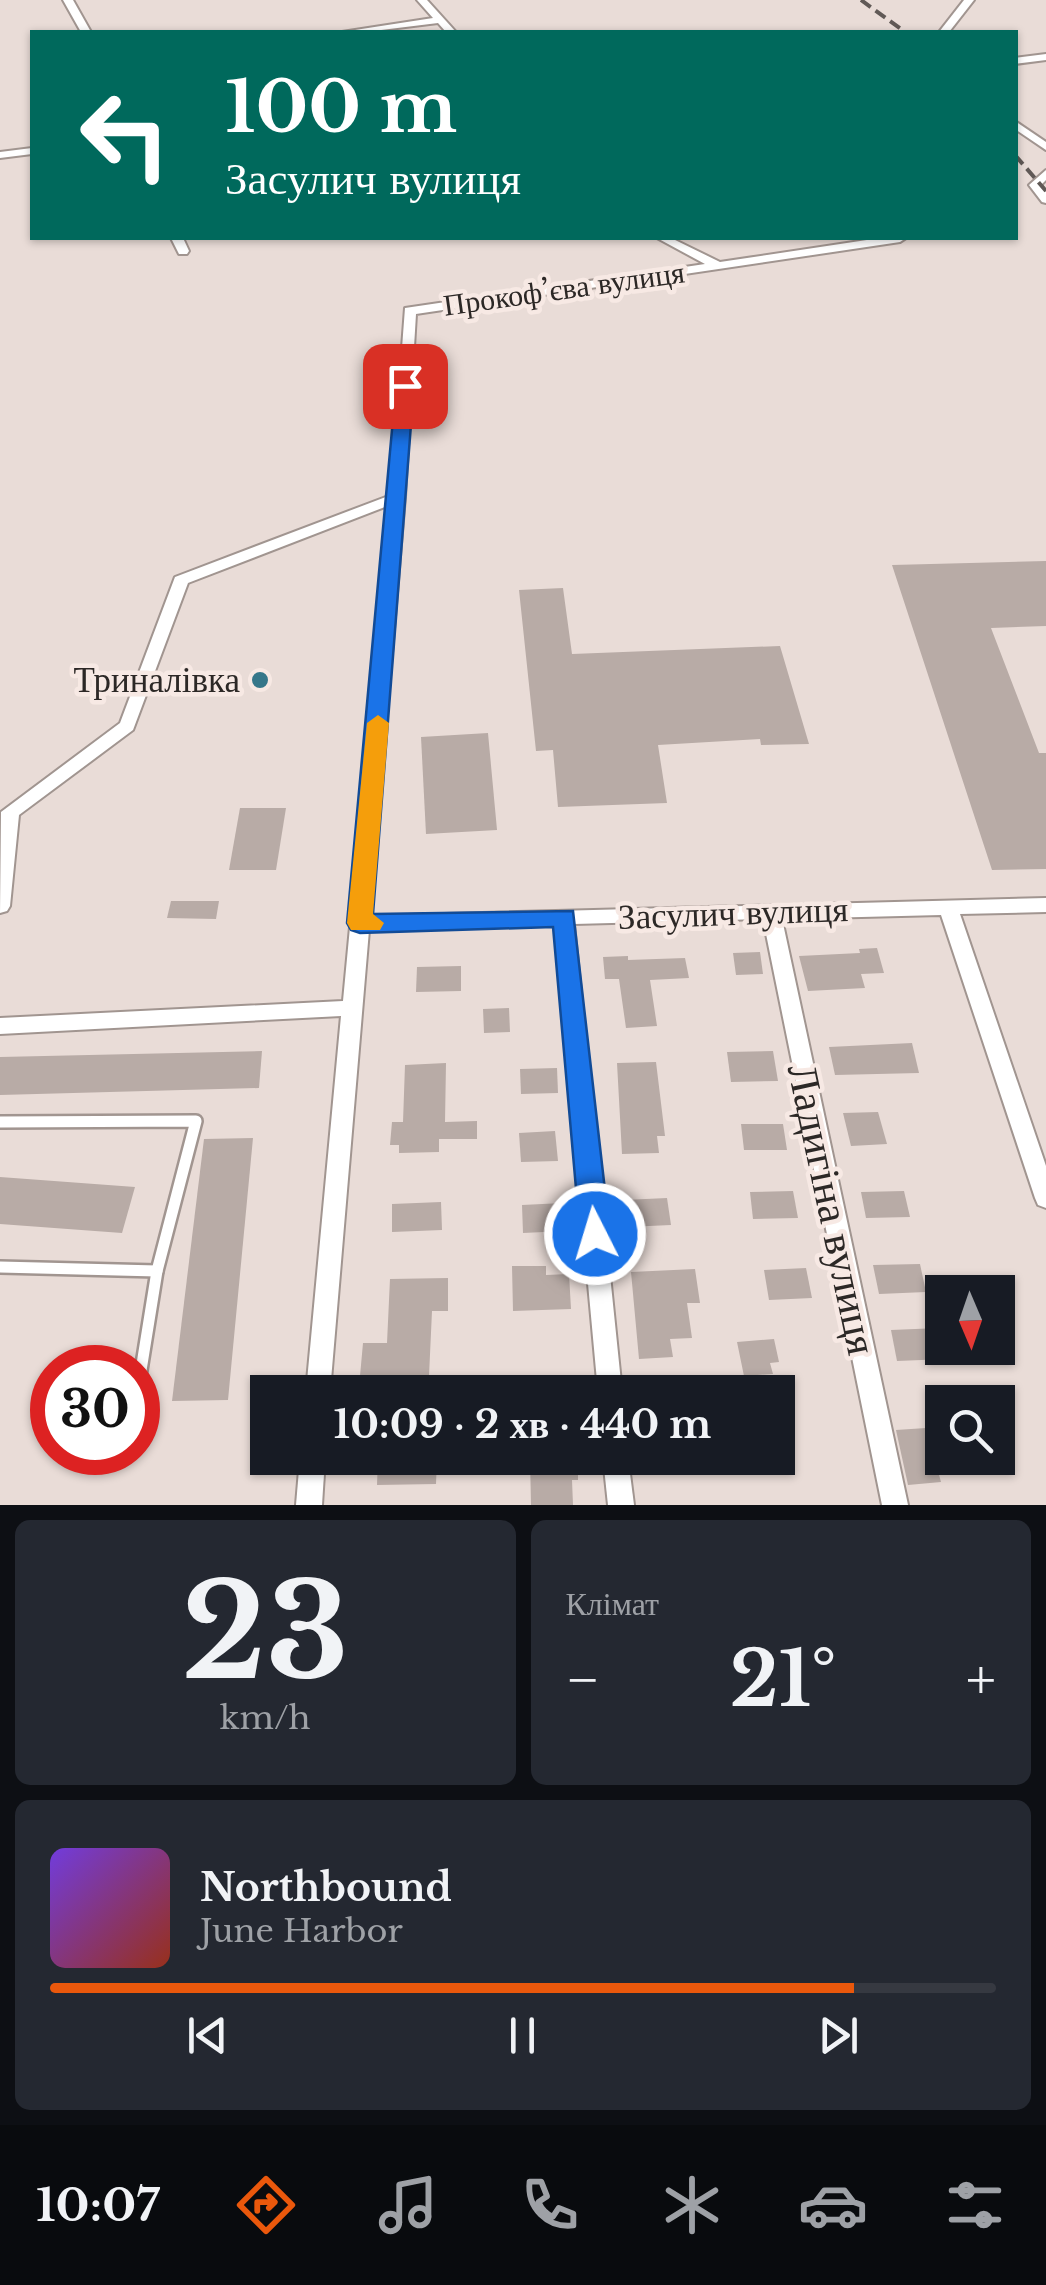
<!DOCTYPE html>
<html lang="uk">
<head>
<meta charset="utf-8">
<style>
  body { margin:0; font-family:"Libre Baskerville",serif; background:#242831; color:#f1f3f6; height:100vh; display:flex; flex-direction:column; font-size:38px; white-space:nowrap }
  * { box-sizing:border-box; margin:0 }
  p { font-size:32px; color:#9ea1a6 }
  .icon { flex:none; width:55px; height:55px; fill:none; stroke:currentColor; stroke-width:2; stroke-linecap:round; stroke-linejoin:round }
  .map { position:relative; height:1505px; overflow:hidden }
  .side { display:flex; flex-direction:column; gap:15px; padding:15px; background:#0d0f14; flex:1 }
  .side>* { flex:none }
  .top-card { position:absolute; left:30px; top:30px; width:988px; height:210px; border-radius:0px; box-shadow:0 2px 8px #0004; background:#00695c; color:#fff; overflow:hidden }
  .needle { width:65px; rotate:178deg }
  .controls { position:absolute; left:925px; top:1275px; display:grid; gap:20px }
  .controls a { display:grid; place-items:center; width:90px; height:90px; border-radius:0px; background:#171b24; box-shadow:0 2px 8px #0004; font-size:50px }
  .speed { position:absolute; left:30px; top:1345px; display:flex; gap:20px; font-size:50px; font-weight:700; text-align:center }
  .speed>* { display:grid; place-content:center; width:130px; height:130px; border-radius:50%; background:#171b24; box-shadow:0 2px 8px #0004; line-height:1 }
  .speed .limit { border:15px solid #d22; background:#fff; color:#111 }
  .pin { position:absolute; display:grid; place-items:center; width:85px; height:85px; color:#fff; margin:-42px; border-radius:20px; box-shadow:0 5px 15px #0006 }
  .me { position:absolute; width:110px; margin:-55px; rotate:355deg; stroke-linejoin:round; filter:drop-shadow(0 0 8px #0008) }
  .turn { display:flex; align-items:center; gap:35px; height:210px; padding:0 30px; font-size:45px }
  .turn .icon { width:130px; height:130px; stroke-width:2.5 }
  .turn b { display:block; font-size:70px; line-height:85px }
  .big { font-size:75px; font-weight:800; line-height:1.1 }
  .side .tile { flex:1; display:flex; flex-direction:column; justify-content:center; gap:15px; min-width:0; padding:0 35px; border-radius:15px; background:#242831 }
  .side .dial { align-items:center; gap:0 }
  .dial b { font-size:130px; line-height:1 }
  .song { display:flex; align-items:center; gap:30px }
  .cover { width:120px; height:120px; border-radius:15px; background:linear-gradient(135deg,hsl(260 70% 55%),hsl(10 70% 35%)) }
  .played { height:10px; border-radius:5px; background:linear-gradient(90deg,#ea580c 85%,#363941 85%) }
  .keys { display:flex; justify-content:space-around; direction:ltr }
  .heat { display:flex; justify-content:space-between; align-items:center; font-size:55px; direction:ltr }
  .side .tiles { flex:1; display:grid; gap:15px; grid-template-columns:1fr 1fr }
  .tile:last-child { grid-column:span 2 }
  .trip { position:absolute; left:250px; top:1375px; width:545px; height:100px; border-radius:0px; background:#171b24; box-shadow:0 2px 8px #0004; font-weight:800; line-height:100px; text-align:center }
  .tab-bar { display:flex; height:160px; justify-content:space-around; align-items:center; background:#090b0e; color:#9ea1a6 }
  .tab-bar .icon { width:70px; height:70px }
  .tab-bar .current { color:#ea580c }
  .tab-bar b { font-size:45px; color:#f1f3f6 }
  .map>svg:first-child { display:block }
</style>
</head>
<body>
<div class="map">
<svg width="1046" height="1505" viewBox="0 0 1046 1505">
  <rect width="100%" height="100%" fill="#e9dcd7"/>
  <g fill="#b8aba6">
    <polygon points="1046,561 1046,626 991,628 1039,753 1046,753 1046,869 992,870 892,565"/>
    <polygon points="563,588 572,654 780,646 809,744 761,745 760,739 658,745 667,803 558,807 553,750 536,751 519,590"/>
    <polygon points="488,733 497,830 426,834 421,737"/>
    <polygon points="240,808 286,808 276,870 229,870"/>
    <polygon points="171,901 219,901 216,919 167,918"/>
    <polygon points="877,948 884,973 861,974 865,988 808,991 799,956 860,953 859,949"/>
    <polygon points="760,952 763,974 736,975 733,953"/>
    <polygon points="628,956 628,960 685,958 689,978 650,980 657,1026 626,1028 619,979 605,979 603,957"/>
    <polygon points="461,966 461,991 416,992 417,967"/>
    <polygon points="509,1008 510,1032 484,1033 483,1009"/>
    <polygon points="912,1043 919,1073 835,1075 829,1047"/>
    <polygon points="262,1051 259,1088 0,1095 0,1057"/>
    <polygon points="773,1051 778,1081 731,1082 727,1052"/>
    <polygon points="656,1062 665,1136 657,1136 659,1153 622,1154 617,1063"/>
    <polygon points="446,1063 445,1122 477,1121 477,1139 439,1139 439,1152 399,1153 399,1145 390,1145 392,1122 403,1122 405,1065"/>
    <polygon points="557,1068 558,1093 521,1094 520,1069"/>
    <polygon points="878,1112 887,1144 851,1146 843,1113"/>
    <polygon points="741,1124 783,1124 787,1150 744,1150"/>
    <polygon points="555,1131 558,1161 521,1162 519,1133"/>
    <polygon points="253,1138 228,1400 172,1401 204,1139"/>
    <polygon points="0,1177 135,1187 122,1233 0,1224"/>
    <polygon points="793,1191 798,1218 753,1219 750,1192"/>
    <polygon points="904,1191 910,1217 866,1218 861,1192"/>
    <polygon points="667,1198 671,1225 627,1227 624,1200"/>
    <polygon points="441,1202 442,1230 392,1232 392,1204"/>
    <polygon points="563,1203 565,1231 523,1233 522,1205"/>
    <polygon points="920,1264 926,1292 879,1294 873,1265"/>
    <polygon points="512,1266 546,1266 546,1275 569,1274 571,1309 513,1311"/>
    <polygon points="806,1268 812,1298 769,1300 764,1270"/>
    <polygon points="695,1269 700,1303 687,1303 692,1338 670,1339 673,1357 639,1359 631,1272"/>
    <polygon points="448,1278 448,1311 432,1311 429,1376 360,1376 363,1343 387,1343 390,1279"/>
    <polygon points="939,1328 946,1359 897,1361 891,1330"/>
    <polygon points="774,1339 779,1362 770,1363 773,1374 744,1376 737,1342"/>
    <polygon points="926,1428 941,1482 908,1485 896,1430"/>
    <polygon points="378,1458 437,1458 436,1484 377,1485"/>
    <polygon points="530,1458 578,1458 578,1480 572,1480 573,1505 531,1505"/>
  </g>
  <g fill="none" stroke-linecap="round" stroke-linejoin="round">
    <g stroke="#a19590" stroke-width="16">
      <g id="service">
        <polyline points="0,1122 196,1121 157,1271 138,1389"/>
        <polyline points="0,1267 157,1271"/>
      </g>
    </g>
    <g stroke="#a19590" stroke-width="4">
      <g id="minor">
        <polygon points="63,0 73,0 91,32 81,32"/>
        <polygon points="417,0 427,0 456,32 446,32 438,23 365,32 342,32 433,18"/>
        <polygon points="964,0 974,0 949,32 939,32"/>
        <polygon points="1046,54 1046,60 1015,64 1015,58"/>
        <polygon points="1015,121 1046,142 1046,150 1015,129"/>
        <polygon points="32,148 32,154 0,158 0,152"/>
        <polygon points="1046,170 1046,180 1041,185 1046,192 1046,203 1042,202 1029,185"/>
        <polygon points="171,238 183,238 189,251 187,254 179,254"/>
        <polygon points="657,238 671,238 720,262 880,238 906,238 900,242 416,314 405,497 370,916 1046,898 1046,912 960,914 1046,1166 1046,1208 1038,1205 1035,1198 941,915 782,919 908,1505 882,1505 763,919 574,924 622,1392 598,1392 555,925 369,930 330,1392 306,1392 341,1016 0,1034 0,1018 343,1001 390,505 188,583 133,730 19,815 10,906 7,911 0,913 1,812 120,723 175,577 391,495 405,308 705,264"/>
        <polygon points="300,1458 325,1458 322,1505 296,1505"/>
        <polygon points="603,1458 628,1458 634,1505 608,1505"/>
      </g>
    </g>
    <use href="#service" stroke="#fff" stroke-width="11"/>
    <use href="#minor" fill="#fff" fill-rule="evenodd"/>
    <g stroke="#605956" stroke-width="4" stroke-dasharray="12 6" stroke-linecap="butt">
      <polyline points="861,0 905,32"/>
      <polyline points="1015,155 1046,191"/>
    </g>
  </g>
  <polygon fill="#1a73e8" stroke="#114b97" stroke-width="2.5" points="405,380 414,386 373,914 573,911 610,1234 605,1243 595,1247 584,1243 580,1234 553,927 360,933 351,930 347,923 396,386"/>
  <polygon fill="#f59e0b" points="378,715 389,723 373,914 384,923 380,930 351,930 347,923 367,723"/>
  <circle fill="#36778a" stroke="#f7e9e4" stroke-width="4" cx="260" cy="680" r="10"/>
  <g text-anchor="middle" stroke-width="9" stroke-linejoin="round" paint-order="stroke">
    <g font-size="30" fill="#2c2826" stroke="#f7e9e4">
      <text transform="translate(564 289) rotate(-8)" y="10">Прокоф’єва вулиця</text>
    </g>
    <g font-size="35" fill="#2c2826" stroke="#f7e9e4" text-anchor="end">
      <text x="240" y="692">Триналівка</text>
    </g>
    <g font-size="35" fill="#2c2826" stroke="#f7e9e4">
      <text transform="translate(733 913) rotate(-2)" y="12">Засулич вулиця</text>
    </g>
    <g font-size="42" fill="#2c2826" stroke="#f7e9e4">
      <text transform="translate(833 1209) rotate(78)" y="15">Ладигіна вулиця</text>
    </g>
  </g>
</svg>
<div class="controls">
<a><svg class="needle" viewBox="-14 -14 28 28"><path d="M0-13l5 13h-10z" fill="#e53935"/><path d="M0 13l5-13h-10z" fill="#9ea1a6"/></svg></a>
<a><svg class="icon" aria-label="search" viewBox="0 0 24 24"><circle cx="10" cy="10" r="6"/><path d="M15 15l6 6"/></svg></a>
</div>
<div class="speed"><div class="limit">30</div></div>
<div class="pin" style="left:405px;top:386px;background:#d93025"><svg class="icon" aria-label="arrive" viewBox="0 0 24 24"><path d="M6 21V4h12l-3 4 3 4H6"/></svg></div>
<svg class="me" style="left:595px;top:1234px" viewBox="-20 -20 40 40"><circle r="17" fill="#1a73e8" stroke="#fff" stroke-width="3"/><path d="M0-11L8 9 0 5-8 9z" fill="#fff"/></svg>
<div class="trip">10:09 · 2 хв · 440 m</div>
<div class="top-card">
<div class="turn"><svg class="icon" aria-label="left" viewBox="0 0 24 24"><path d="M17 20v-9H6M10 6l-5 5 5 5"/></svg><div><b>100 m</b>Засулич вулиця</div></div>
</div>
</div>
<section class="side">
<div class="tiles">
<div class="tile dial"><b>23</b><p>km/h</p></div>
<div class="tile"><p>Клімат</p>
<div class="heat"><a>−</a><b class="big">21°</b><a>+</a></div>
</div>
<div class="tile">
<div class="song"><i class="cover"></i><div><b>Northbound</b><p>June Harbor</p></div></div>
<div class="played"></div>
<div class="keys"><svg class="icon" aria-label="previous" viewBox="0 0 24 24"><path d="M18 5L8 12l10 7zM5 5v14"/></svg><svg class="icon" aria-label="pause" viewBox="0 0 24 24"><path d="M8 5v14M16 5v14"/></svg><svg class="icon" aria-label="next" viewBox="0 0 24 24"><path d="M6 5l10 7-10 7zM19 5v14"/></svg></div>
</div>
</div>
</section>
<nav class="tab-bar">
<b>10:07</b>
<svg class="icon current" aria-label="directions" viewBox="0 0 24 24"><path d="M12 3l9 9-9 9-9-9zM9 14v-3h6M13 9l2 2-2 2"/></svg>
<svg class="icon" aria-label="music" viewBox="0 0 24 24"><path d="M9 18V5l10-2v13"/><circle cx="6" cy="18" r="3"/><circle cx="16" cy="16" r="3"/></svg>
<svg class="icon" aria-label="phone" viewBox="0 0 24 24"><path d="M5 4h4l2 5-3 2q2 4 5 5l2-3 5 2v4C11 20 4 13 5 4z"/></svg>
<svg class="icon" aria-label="climate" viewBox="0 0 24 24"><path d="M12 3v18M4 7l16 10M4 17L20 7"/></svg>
<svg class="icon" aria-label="car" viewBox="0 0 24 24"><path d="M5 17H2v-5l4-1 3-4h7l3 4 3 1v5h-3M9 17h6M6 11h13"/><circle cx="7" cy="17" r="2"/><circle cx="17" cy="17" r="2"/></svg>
<svg class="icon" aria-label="filters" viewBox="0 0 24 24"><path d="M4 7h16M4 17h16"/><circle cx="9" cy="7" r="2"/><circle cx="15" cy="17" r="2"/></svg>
</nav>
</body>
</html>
